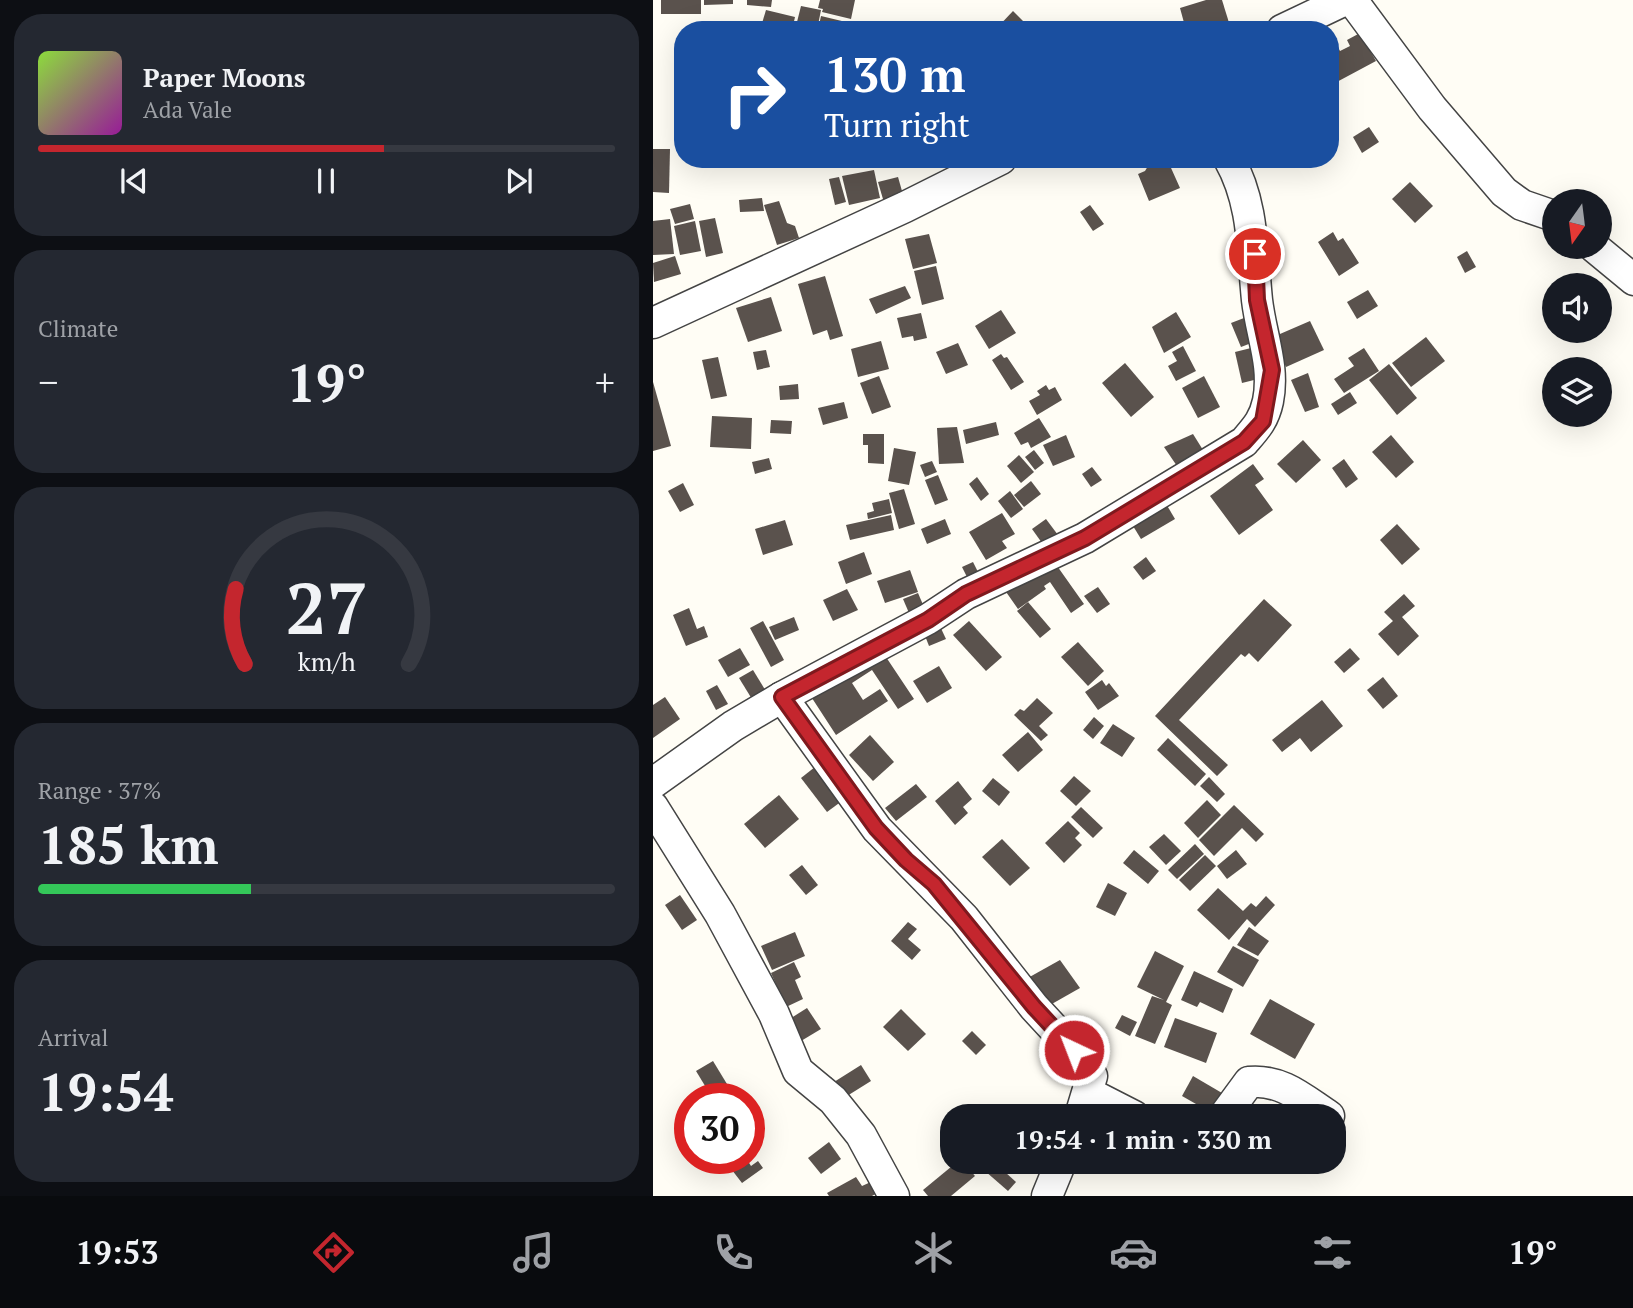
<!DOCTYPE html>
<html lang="en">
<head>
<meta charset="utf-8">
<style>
  body { margin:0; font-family:"PT Serif",serif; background:#242831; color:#f1f3f6; height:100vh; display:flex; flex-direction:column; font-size:26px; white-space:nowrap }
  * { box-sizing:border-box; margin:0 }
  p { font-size:23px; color:#9ea1a6 }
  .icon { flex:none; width:38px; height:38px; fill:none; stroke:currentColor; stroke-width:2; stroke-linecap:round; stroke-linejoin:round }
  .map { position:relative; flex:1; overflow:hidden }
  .drawer { display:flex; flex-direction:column; gap:14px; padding:14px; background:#0d0f14; width:653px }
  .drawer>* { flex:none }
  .hud { position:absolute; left:21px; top:21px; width:665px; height:147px; border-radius:28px; box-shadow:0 7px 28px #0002; background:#1a4fa0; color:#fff; overflow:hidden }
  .needle { width:46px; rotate:194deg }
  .controls { position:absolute; left:889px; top:189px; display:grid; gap:14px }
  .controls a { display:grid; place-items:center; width:70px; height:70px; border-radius:50%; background:#171b24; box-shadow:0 7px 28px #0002; font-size:35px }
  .speed { position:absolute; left:21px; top:1083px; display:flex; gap:14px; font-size:35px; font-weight:700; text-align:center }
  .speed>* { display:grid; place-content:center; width:91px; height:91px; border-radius:50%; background:#171b24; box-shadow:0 7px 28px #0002; line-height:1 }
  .speed .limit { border:10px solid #d22; background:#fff; color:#111 }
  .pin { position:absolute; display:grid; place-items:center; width:60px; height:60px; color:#fff; margin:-30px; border:4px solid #fff; border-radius:50%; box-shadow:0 2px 7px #0007 }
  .me { position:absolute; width:77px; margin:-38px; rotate:317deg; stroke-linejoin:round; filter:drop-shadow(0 0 5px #0008) }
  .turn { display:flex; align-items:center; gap:24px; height:147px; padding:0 35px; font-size:32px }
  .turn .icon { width:91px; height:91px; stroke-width:2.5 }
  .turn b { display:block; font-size:49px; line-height:60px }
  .big { font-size:52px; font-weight:800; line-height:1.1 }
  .drawer .widget { flex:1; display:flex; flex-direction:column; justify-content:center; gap:10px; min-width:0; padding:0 24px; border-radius:28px; background:#242831 }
  .drawer .dial { align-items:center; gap:0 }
  .dial svg { height:182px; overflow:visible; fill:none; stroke:#363941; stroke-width:7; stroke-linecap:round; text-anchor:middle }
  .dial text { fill:#f1f3f6; stroke:none }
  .song { display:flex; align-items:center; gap:21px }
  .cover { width:84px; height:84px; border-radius:10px; background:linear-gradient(135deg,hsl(90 70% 55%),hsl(300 70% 35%)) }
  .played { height:7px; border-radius:4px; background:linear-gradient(90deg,#c4262e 60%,#363941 60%) }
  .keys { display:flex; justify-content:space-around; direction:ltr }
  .heat { display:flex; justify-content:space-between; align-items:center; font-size:38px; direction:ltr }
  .charge { height:10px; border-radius:5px; background:linear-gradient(90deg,#34c759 37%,#363941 0) }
  .trip { position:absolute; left:287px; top:1104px; width:406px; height:70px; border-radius:28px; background:#171b24; box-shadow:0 7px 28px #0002; font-weight:800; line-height:70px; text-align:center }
  .dock { display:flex; height:112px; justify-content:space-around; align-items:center; background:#090b0e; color:#9ea1a6 }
  .dock .icon { width:49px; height:49px }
  .dock .selected { color:#c4262e }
  .dock b { font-size:32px; color:#f1f3f6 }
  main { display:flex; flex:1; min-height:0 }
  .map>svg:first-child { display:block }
</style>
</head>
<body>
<main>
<section class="drawer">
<div class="widget">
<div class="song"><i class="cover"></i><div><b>Paper Moons</b><p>Ada Vale</p></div></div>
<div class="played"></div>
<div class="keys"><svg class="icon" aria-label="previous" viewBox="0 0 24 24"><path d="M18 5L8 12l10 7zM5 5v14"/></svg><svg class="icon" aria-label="pause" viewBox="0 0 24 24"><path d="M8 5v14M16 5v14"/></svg><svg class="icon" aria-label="next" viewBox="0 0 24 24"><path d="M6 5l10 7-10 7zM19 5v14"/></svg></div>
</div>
<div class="widget"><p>Climate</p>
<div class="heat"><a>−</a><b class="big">19°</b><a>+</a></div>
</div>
<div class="widget dial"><svg viewBox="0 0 100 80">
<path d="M14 69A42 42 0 1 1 86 69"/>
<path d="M14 69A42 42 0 0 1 10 36" stroke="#c4262e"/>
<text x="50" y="56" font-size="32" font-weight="700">27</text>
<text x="50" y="72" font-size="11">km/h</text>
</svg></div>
<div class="widget"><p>Range · 37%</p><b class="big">185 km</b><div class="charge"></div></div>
<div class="widget"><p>Arrival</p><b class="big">19:54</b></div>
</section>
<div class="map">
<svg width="981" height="1196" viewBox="0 0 981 1196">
  <rect width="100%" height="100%" fill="#fffdf5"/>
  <g fill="#5a524d">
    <rect x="8" y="0" width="40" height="14"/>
    <polygon points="51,0 80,0 80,4 51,5"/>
    <polygon points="94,0 119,0 118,7 94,5"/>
    <polygon points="167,0 202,0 198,19 169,12 170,9 165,8"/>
    <polygon points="553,0 569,0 577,26 564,30 533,30 527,8"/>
    <polygon points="148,6 168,10 164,30 142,30"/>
    <polygon points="113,10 142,17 139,30 107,30"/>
    <polygon points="360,11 377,28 342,30"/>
    <polygon points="168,16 193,22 191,30 165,30"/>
    <polygon points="707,33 723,61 680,84 677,79 677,49 684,45 687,51 697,46 694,40"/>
    <polygon points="716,127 726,142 709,153 700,137"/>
    <polygon points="0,149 17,149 16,193 0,192"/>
    <polygon points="497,159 514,159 527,188 496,201 485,174 492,171 495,166 493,161"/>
    <polygon points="221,170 227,198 196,205 189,176"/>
    <polygon points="186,177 193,202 182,205 176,179"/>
    <polygon points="245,177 251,198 232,206 225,182"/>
    <polygon points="757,182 780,206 762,223 739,199"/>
    <polygon points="109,198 111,211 87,212 86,200"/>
    <polygon points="126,201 134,223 142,226 146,238 124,245 111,205"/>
    <polygon points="37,204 41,219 22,224 17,209"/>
    <polygon points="437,205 451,224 440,231 427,212"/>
    <polygon points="62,218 70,253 53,257 46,221"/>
    <polygon points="17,219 21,254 0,255 0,221"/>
    <polygon points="42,221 48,251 27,255 21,226"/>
    <polygon points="680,232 685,241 690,238 706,263 686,276 665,242"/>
    <polygon points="276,234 284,263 260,269 252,239"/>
    <polygon points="814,251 823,267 812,273 804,257"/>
    <polygon points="22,256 28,274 1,282 0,263"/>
    <polygon points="283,266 291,299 269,305 261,271"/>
    <polygon points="172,276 190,336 177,340 174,330 160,335 145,284"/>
    <polygon points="252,286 258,298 223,314 216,299"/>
    <polygon points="715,290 725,306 704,319 694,302"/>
    <polygon points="118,297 129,331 95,342 83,308"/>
    <polygon points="348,310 363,333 336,349 322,326"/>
    <polygon points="523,312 538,337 511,353 499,327"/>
    <polygon points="268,313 274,338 261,341 260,336 249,338 244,318"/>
    <polygon points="591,318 601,342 588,347 578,323"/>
    <polygon points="657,321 671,350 633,367 620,337"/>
    <polygon points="773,337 792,361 758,387 739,363"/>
    <polygon points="228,341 236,369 205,377 198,349"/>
    <polygon points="305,343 315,365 293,374 283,352"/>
    <polygon points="530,346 543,371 523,381 515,366 524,361 519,352"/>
    <polygon points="602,347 609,378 589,383 582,352"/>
    <polygon points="711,348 726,371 691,393 681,379 701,366 695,358"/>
    <polygon points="113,350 117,367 104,370 100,352"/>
    <polygon points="348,354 351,358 354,357 371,382 358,390 339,360"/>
    <polygon points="65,357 74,396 58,399 49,360"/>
    <polygon points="472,363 501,397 478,417 449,383"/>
    <polygon points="736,364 764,398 744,415 716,380"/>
    <polygon points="655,373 666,407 652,412 638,380"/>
    <polygon points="226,376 238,407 219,414 207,383"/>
    <polygon points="551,376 567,407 545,418 529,388"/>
    <polygon points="0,382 18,446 0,451"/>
    <polygon points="145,384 146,399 127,400 126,386"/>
    <polygon points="393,385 396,390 402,387 409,400 384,415 376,401 387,395 384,391"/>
    <polygon points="697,392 704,403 685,415 678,404"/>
    <polygon points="191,402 195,418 170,425 165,408"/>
    <polygon points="59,416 99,418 98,449 57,447"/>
    <polygon points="386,418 398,437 378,448 375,442 368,445 361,433"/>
    <polygon points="118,420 139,421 138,434 117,433"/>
    <polygon points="343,422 346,435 313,444 310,430"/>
    <polygon points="304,427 311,463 286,464 284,428"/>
    <polygon points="210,434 231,434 231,464 215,463 215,445 210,445"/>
    <polygon points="540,434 550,450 524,466 511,447"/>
    <polygon points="413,435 422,457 400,466 390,445"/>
    <polygon points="738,435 761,462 743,478 719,452"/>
    <polygon points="650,440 668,460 643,483 624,464"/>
    <polygon points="241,448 263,452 256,485 235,481"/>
    <polygon points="381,450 391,463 382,470 372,457"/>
    <polygon points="366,455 381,472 368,483 354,466"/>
    <polygon points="116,458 119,469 102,474 99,462"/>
    <polygon points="691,459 705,479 693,488 679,468"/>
    <polygon points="279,461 284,472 272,477 267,465"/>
    <polygon points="600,464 611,479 602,485 620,510 586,535 557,496"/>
    <polygon points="439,467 449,480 438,487 429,474"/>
    <polygon points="285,475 295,500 282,505 272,480"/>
    <polygon points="324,477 336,494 328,501 316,484"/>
    <polygon points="378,481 388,494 371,507 361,495"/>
    <polygon points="30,483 41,505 27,512 15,491"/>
    <polygon points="251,489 262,524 246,529 236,493"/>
    <polygon points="357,491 370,509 358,518 345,501"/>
    <polygon points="236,499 239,513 215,519 214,513 221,511 219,503"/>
    <polygon points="512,502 522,519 488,539 477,521"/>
    <polygon points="349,513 362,534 349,541 354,548 333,560 316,532"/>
    <polygon points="238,515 241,530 197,540 193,525"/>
    <polygon points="292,519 298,534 274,544 268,529"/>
    <polygon points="393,519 408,539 394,550 379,529"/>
    <polygon points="132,520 140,545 110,555 102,529"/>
    <polygon points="744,524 767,549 749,565 727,540"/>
    <polygon points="211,552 219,574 193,584 185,562"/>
    <polygon points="493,557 503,571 490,580 480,567"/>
    <polygon points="320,562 331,584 320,589 309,567"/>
    <polygon points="402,563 431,604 418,613 397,582 391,586 393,589 365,609 351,589"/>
    <polygon points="257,570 265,592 232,603 224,581"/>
    <polygon points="445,587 457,604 444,613 431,596"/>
    <polygon points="194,589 205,610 180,621 170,600"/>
    <polygon points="265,593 274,614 259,620 250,599"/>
    <polygon points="751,594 762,606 749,617 766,636 745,656 725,634 740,621 731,612"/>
    <polygon points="611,599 639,625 605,662 596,653 592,657 588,654 526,720 575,765 564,776 502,716"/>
    <polygon points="375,602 398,629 387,638 364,611"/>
    <polygon points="36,608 44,629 51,626 55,637 33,646 20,615"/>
    <polygon points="141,617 146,630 122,640 116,627"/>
    <polygon points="110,621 131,660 118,667 97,628"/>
    <polygon points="316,621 349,657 333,671 300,635"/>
    <polygon points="285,622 293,639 276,646 269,628"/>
    <polygon points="425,642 451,671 435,686 408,657"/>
    <polygon points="87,648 97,665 75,677 65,660"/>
    <polygon points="227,648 261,699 245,709 219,670 199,683 210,700 227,689 235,701 183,735 157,695"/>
    <polygon points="697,648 707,659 691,673 681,662"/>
    <polygon points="286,666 299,688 274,703 260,681"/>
    <polygon points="100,670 116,696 102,704 86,678"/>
    <polygon points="730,677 745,696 730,709 714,690"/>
    <polygon points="449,680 453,686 456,683 466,696 445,710 432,692"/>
    <polygon points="64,685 75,704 63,710 53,691"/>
    <polygon points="12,697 27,719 0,738 0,705"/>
    <polygon points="384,698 400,713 386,726 395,735 388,741 361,715 367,709 371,711"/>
    <polygon points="669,700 690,726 658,752 647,738 629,752 619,740"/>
    <polygon points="441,717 451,726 440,739 430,730"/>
    <polygon points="460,724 482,738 469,757 447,743"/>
    <polygon points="375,732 390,750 365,772 349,755"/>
    <polygon points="217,735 241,762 220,781 196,755"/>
    <polygon points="515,738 553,774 542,786 504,750"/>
    <polygon points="167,763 193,798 174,812 148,778"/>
    <polygon points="421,776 438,791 423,806 407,791"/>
    <polygon points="556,777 572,794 564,802 547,786"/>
    <polygon points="340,778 357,792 346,806 329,791"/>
    <polygon points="305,781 319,799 310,807 315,813 302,825 282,801"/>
    <polygon points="263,784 274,797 243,821 232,808"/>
    <polygon points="126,795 146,819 112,848 91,824"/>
    <polygon points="554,800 568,815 545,838 531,823"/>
    <polygon points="581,805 611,834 603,842 589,828 561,856 546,840"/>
    <polygon points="428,807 450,828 440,838 418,817"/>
    <polygon points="415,821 427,833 422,838 429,845 411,863 392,843"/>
    <polygon points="511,834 528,851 513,865 496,847"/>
    <polygon points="349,839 377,868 357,886 329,857"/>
    <polygon points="542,844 551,854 524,879 515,870"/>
    <polygon points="481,850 506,871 495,884 470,863"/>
    <polygon points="583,850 594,864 574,879 564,866"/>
    <polygon points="552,855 563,866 537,891 526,880"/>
    <polygon points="149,865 165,885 153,895 136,875"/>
    <polygon points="455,883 474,893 462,916 443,907"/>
    <polygon points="565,888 590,911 598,903 603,907 613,896 622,905 602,927 594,919 576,940 544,910"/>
    <polygon points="27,895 44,920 29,930 12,905"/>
    <polygon points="255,922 264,929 255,939 268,950 259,960 238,941"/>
    <polygon points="596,927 616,941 605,956 584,945"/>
    <polygon points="142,932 152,956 119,970 108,946"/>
    <polygon points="580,946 606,960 590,987 564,972"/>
    <polygon points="502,951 531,966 513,1002 519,1005 502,1044 482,1036 499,996 511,1000 484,987"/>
    <polygon points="407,960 427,988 390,1009 373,979"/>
    <polygon points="141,962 148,977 142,980 150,999 133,1007 118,973"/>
    <polygon points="541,971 580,989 570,1013 547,1002 544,1007 528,1000"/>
    <polygon points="617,999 662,1024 642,1059 597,1034"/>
    <polygon points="154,1008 168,1029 148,1041 135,1020"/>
    <polygon points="248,1009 273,1034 255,1051 230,1027"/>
    <polygon points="469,1015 484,1022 477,1036 462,1028"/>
    <polygon points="522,1018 564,1033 553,1063 511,1047"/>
    <polygon points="319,1031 333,1045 323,1055 309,1041"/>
    <polygon points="60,1061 77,1089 60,1099 43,1071"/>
    <polygon points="208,1065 218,1081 186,1101 173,1081 178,1077 181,1082"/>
    <polygon points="540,1076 569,1093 557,1112 529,1096"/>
    <polygon points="176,1142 188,1159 168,1174 155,1158"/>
    <polygon points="75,1158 93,1158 98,1166 105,1161 110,1168 89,1183 72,1161"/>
    <polygon points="304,1162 310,1162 322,1176 298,1196 275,1196 270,1190"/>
    <polygon points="341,1162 363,1182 355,1191 332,1171"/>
    <polygon points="203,1177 209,1186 220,1181 226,1192 219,1196 176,1196 174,1193"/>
  </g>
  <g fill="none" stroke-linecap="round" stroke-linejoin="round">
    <g stroke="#444" stroke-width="33">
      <g id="street">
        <polyline points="699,0 779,108 851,192 869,205 901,216"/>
        <polyline points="629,30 692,0"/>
        <polyline points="941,247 981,280"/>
        <polyline points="0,323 252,207 348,159"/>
        <polyline points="129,697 224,829 311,918 381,1007 430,1060 439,1076 427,1116"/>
        <path d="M 0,783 L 80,726 L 129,697 L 275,619 L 313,594 L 432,538 L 591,442 C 603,428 611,420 615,401 C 622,366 608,335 604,300 C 599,251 601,203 576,159"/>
        <polyline points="0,807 67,914 121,1014 145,1071 180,1100 208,1135 241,1196"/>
        <polyline points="436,1093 481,1116"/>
        <path d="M 571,1116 L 596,1082 C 629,1079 650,1099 676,1116"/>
        <polyline points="394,1196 408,1162"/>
      </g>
    </g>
    <use href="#street" stroke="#fff" stroke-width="30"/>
  </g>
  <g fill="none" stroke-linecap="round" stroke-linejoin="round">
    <g stroke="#7f191e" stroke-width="18">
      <polyline id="route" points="421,1050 381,1007 281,884 253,860 223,828 129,697 275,620 313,594 432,538 591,442 610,421 619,370 604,300 602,254"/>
    </g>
    <use href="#route" stroke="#c4262e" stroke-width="12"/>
  </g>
</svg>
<div class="controls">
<a><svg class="needle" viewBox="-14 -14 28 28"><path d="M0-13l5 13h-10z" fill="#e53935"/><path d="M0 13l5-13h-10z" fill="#9ea1a6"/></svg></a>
<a><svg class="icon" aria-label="sound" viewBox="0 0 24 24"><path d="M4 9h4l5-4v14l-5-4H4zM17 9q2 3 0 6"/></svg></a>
<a><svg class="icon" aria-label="layers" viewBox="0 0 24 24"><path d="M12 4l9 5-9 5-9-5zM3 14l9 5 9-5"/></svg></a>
</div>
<div class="speed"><div class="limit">30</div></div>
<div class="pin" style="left:602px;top:254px;background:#d93025"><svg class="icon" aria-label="arrive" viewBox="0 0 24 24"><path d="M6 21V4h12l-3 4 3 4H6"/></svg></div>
<svg class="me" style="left:421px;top:1050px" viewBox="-20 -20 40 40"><circle r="17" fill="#c4262e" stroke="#fff" stroke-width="3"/><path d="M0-11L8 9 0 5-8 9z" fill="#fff"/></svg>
<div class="trip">19:54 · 1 min · 330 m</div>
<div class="hud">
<div class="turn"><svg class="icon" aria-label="right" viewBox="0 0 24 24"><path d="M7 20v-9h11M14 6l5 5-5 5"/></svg><div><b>130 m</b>Turn right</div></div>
</div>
</div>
</main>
<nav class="dock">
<b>19:53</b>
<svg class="icon selected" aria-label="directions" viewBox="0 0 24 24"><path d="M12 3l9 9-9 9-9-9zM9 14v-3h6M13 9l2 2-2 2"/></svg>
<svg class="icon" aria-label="music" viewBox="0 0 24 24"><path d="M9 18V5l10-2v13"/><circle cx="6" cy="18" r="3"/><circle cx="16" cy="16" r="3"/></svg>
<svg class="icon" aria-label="phone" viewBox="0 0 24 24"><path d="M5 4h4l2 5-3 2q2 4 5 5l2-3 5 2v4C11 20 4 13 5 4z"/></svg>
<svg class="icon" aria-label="climate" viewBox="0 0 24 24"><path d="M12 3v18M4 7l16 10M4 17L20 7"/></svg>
<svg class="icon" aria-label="car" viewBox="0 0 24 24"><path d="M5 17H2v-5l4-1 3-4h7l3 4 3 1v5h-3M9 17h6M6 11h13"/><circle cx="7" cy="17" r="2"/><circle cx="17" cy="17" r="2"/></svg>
<svg class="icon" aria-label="filters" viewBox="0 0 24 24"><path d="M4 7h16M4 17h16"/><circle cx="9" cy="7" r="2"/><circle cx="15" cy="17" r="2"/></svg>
<b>19°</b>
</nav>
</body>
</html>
